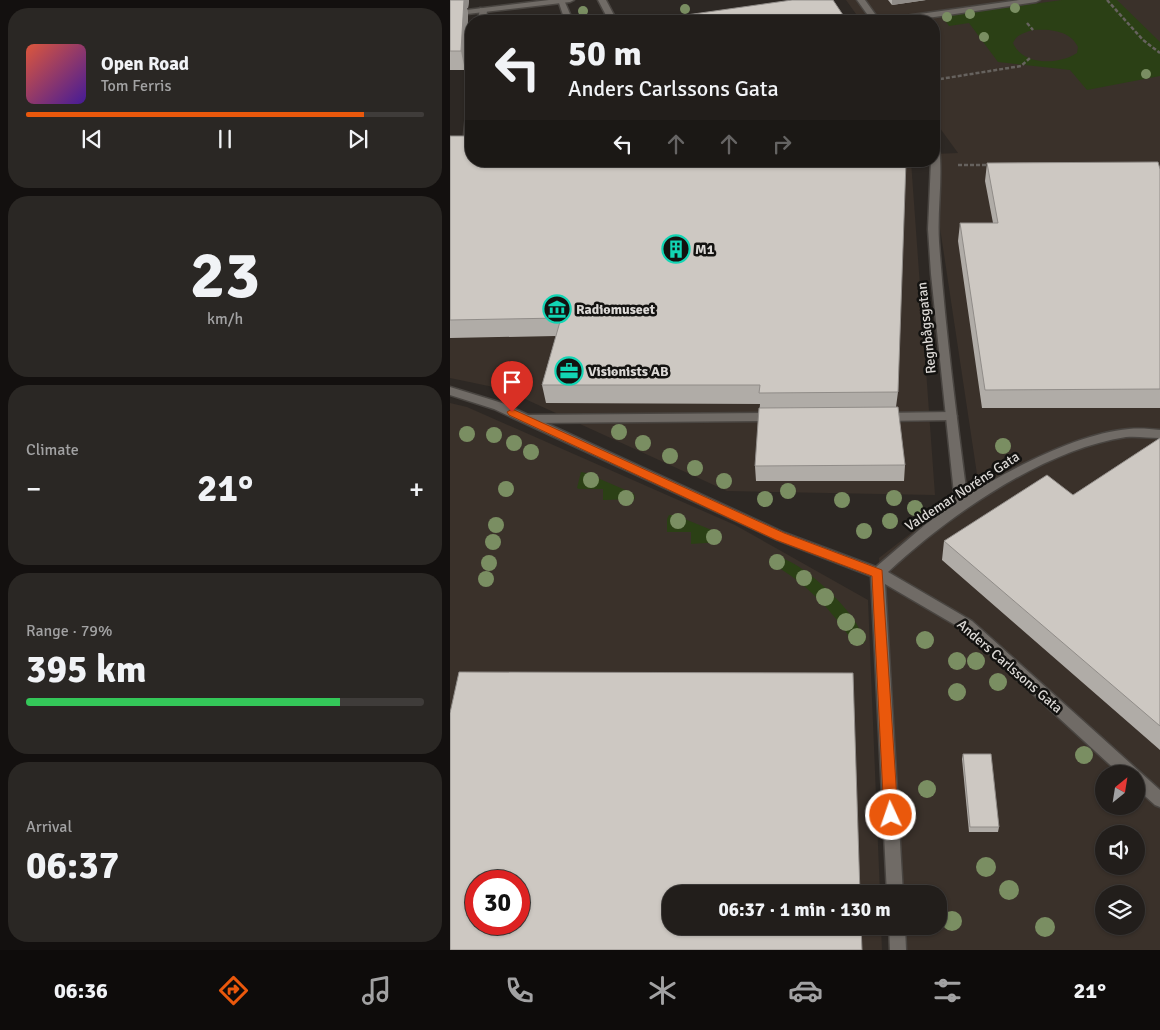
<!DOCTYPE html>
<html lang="en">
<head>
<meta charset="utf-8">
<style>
  body { margin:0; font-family:Signika,sans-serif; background:#2a2724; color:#f1f3f6; height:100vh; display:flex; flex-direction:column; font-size:19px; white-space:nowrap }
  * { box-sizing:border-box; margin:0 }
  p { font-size:16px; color:#a2a2a3 }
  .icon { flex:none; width:28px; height:28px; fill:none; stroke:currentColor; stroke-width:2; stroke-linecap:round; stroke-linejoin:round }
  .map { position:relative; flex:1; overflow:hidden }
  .details { display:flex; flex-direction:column; gap:8px; padding:8px; background:#13100f; width:450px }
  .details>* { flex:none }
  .banner { position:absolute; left:15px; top:15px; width:475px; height:152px; border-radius:20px; box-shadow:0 1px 4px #0004,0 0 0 1px #3f3c3a; background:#221e1b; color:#f1f3f6; overflow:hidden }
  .needle { width:32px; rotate:30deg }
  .fabs { position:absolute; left:645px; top:765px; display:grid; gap:10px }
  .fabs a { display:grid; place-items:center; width:50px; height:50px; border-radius:50%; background:#221e1b; box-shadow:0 1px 4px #0004,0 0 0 1px #3f3c3a; font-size:25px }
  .speed { position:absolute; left:15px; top:870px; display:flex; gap:10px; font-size:25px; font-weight:700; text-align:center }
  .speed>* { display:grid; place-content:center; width:65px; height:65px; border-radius:50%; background:#221e1b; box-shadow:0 1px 4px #0004,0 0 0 1px #3f3c3a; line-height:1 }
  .speed .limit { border:8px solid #d22; background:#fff; color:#111 }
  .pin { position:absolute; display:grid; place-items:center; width:42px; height:42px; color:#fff; margin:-51px -21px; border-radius:50% 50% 50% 0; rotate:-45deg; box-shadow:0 0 5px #0007 }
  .pin .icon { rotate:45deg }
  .me { position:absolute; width:55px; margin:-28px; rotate:357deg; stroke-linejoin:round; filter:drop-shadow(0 0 4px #0008) }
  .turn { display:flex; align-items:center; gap:18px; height:105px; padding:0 20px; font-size:22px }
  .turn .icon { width:65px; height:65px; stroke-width:2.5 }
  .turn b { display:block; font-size:35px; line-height:42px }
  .lanes { display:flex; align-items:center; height:48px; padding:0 20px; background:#0003; justify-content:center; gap:25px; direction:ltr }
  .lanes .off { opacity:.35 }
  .big { font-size:38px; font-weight:700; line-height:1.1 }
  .details .tile { flex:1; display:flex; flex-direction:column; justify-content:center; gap:8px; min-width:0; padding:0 18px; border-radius:20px; background:#2a2724 }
  .details .dial { align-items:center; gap:0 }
  .dial b { font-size:65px; line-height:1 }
  .song { display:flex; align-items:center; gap:15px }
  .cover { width:60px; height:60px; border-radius:8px; background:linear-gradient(135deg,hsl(10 70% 55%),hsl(260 70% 35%)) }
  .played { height:5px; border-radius:2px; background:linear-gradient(90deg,#ea580c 85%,#3f3c3a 85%) }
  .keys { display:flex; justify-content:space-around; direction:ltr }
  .heat { display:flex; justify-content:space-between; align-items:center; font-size:28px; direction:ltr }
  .charge { height:8px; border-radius:4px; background:linear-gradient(90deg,#34c759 79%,#3f3c3a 0) }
  .trip { position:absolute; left:212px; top:885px; width:285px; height:50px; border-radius:20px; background:#221e1b; box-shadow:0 1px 4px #0004,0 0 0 1px #3f3c3a; font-weight:700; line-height:50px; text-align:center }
  .dock { display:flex; height:80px; justify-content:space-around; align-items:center; background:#0e0c0b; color:#a2a2a3 }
  .dock .icon { width:35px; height:35px }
  .dock .on { color:#ea580c }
  .dock b { font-size:22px; color:#f1f3f6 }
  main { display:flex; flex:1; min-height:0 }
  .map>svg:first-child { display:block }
</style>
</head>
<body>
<main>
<section class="details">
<div class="tile">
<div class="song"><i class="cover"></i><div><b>Open Road</b><p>Tom Ferris</p></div></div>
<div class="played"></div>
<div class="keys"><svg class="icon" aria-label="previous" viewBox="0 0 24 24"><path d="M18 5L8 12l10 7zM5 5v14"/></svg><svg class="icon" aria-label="pause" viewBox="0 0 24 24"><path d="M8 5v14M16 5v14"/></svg><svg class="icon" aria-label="next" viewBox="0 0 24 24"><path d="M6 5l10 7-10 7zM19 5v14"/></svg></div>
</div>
<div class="tile dial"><b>23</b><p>km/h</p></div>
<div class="tile"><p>Climate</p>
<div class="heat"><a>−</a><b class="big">21°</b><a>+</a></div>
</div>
<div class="tile"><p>Range · 79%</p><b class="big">395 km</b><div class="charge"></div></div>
<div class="tile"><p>Arrival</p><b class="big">06:37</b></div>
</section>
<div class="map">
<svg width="710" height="950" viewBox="0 0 710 950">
  <rect width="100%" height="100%" fill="#2d2824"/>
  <g fill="#3a312a" fill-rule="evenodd">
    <path d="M 396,0 L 710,0 L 710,950 L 448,950 L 447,926 L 489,926 L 489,894 L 445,894 L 429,558 L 528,481 L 480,161 L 484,161 L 484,154 L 508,153 L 484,120 L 484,21 L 411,21 ZM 654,774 L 686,774 L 686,806 L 654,806 ZM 654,834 L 686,834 L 686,866 L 654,866 ZM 654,894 L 686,894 L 686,926 L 654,926 Z"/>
    <polygon points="0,144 21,161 461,161 485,495 277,491 53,389 0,378"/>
    <path d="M 0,403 L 17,407 L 285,525 L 418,600 L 430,894 L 221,894 L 221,926 L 431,926 L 432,950 L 0,950 ZM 26,881 L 69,881 L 69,924 L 26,924 Z"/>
  </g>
  <g fill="#2b4015" fill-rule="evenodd">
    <path d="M 612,0 L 667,0 L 710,42 L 710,76 L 637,90 L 620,70 L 548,62 L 519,23 L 499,26 L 492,16 ZM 583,30 C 599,29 620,30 628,47 L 627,53 C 609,65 573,66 563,43 C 567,34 574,33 583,30 Z"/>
    <polygon points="131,472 136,473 180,492 184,494 185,499 153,500 153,489 129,489 127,488"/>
    <polygon points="225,515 269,533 271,538 270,542 241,544 241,532 217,532 217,519 219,515"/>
    <path d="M 325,557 C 347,558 386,596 399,613 C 406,621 410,631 416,640 L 413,644 L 404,644 C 384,612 355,582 322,564 L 322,559 Z"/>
  </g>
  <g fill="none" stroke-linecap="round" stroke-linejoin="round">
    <g stroke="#494541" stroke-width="3">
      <g id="lane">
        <polygon points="108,0 114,0 123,21 115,21"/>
        <polygon points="148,0 156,0 167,21 159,21"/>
        <polygon points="569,0 590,0 586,2 457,21 437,21 441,18"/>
        <polygon points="30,8 37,10 36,21 28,21"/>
        <polygon points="21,113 21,137 19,138 14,135 16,116"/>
        <polygon points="501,412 507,416 501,420 433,421 427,417 433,413"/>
        <polygon points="323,413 329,417 323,421 77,423 71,419 77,415"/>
      </g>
    </g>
    <g stroke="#494541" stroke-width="3">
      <g id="street">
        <polygon points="99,0 124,0 120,2 0,16 0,12"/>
        <polygon points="407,0 415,0 430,21 422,21"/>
        <path d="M 484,144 L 489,147 C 493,179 487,210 489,242 C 495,327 506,412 517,496 C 560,469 629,433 679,429 C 690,428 700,429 710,430 L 710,438 C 699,438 687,436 676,437 C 592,450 498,516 438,572 L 522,621 L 710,790 L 710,807 L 705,805 L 686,788 L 686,774 L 670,774 L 512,629 L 435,584 L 453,894 L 437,894 L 421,576 L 325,539 L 44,409 L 0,395 L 0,387 L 52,403 L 335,533 L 426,567 L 476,524 L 505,503 L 481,274 L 478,229 L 481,161 L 484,161 Z"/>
        <polygon points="439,926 455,926 456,950 440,950"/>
      </g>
    </g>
    <g stroke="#66625e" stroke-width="2.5" stroke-dasharray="4 2" stroke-linecap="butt">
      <polyline points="657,0 693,40 710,53"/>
      <polyline points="577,23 583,30"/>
      <polyline points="484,80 571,66 580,58"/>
      <polyline points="508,165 539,165"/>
    </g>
    <use href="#lane" fill="#706b66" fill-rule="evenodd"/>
    <use href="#street" fill="#706b66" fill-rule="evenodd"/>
  </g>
  <g fill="#7a8e62">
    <circle cx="565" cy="8" r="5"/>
    <circle cx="235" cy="9" r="5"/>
    <circle cx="133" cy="11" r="5"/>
    <circle cx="520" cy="14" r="5"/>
    <circle cx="497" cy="17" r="5"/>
    <circle cx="534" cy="37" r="5"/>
    <circle cx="696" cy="74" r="5"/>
    <circle cx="169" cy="432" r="8"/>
    <circle cx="17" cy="434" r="8"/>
    <circle cx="44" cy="435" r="8"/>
    <circle cx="64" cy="443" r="8"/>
    <circle cx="193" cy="443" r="8"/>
    <circle cx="553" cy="446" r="8"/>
    <circle cx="81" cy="452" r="8"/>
    <circle cx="220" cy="456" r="8"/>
    <circle cx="245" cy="468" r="8"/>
    <circle cx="141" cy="480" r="8"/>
    <circle cx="274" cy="481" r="8"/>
    <circle cx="56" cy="489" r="8"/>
    <circle cx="338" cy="491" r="8"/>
    <circle cx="176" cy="498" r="8"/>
    <circle cx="444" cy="498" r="8"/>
    <circle cx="315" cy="499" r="8"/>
    <circle cx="392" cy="500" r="8"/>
    <circle cx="465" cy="508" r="8"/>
    <circle cx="228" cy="521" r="8"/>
    <circle cx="440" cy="521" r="8"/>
    <circle cx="46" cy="525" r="8"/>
    <circle cx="414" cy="531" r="8"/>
    <circle cx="264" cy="537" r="8"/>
    <circle cx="43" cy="542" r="8"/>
    <circle cx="327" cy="562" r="8"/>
    <circle cx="39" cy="563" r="8"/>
    <circle cx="354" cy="578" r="8"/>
    <circle cx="36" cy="579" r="8"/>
    <circle cx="375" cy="597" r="9"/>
    <circle cx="396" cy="622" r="9"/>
    <circle cx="407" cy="637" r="9"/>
    <circle cx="475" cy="640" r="9"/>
    <circle cx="507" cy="661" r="9"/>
    <circle cx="526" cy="661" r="9"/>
    <circle cx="548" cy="682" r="9"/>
    <circle cx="507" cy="692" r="9"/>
    <circle cx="634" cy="755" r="9"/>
    <circle cx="477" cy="789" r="9"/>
    <circle cx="536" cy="867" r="10"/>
    <circle cx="559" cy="890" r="10"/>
    <circle cx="502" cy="921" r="10"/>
    <circle cx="595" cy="927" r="10"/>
  </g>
  <g fill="#b0aca7">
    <polygon points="0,0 19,0 18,8 17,8 18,16 15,70 0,70"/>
    <polygon points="438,0 476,0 442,5"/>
    <polygon points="0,136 448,392 446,407 455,465 454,481 306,481 305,466 310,404 96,403 92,385 106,336 0,338"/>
    <polygon points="537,163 710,169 710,408 532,408 508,241 510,223 543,223 535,181"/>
    <polygon points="710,438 710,750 492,560 494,541 623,495"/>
    <polygon points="513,754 549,827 548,832 519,832 512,759"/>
  </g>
  <g fill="#908c88">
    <polygon points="0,0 19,0 18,8 17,8 18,16 15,70"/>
    <polygon points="442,0 476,0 442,5"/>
  </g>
  <g fill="#cdc8c2" stroke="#908c88" fill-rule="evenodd">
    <polygon points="0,0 14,0 11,51 0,51"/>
    <polygon points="342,0 383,0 397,21 201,21 201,20"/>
    <polygon points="0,136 21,136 21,161 456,161 448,392 309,393 310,385 92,385 111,318 0,320"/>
    <polygon points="708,162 710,169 710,389 535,390 510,223 548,223 537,163"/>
    <polygon points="448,407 455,465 305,466 309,408"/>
    <polygon points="710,438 710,726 494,541 597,475 623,495"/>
    <path d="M 9,672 L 403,673 L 410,894 L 221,894 L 221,926 L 411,926 L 412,950 L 0,950 L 0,713 ZM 26,881 L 69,881 L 69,924 L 26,924 Z"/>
    <polygon points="513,754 541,754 549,827 520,827"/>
  </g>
  <polygon fill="#ea580c" stroke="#983908" points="62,409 334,533 432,570 448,815 446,819 441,821 436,819 434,815 422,576 326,540 59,415 57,412"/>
  <defs>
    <g id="building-ring" transform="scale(1.4375)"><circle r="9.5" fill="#131210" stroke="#12d5b4" stroke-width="1.5"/><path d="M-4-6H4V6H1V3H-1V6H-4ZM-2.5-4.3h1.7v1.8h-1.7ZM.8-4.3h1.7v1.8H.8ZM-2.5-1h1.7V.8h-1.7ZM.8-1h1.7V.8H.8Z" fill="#12d5b4"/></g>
    <g id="museum-ring" transform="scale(1.4375)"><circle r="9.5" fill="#131210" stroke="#12d5b4" stroke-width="1.5"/><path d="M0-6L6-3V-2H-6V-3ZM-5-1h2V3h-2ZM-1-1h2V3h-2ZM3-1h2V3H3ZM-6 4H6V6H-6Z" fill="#12d5b4"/></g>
    <g id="office-ring" transform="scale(1.4375)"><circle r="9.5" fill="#131210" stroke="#12d5b4" stroke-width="1.5"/><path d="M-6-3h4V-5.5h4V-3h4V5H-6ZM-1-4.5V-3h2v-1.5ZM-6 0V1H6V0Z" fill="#12d5b4"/></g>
  </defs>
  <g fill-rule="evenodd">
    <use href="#building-ring" x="226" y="249"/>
    <use href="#museum-ring" x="107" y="309"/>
    <use href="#office-ring" x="119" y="371"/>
  </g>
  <g text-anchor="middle" stroke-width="5" stroke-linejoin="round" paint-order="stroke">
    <g font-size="14" font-weight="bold" fill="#dcd9d6" stroke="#131210" text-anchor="start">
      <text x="245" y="254">M1</text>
      <text x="126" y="314">Radiomuseet</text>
      <text x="138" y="376">Visionists AB</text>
    </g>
    <g font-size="14" fill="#dcd9d6" stroke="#131210">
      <text transform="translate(476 328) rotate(-96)" y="5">Regnbågsgatan</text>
      <text transform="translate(512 491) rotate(-33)" y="5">Valdemar Noréns Gata</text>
      <text transform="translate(560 666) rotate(41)" y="5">Anders Carlssons Gata</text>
    </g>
  </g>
</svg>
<div class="fabs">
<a><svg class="needle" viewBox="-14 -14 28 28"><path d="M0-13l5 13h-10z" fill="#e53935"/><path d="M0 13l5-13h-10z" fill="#a2a2a3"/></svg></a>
<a><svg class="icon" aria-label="sound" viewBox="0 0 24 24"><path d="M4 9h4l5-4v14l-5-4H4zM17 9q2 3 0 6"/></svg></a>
<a><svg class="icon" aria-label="layers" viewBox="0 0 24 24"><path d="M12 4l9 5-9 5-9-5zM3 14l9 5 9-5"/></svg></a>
</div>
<div class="speed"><div class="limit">30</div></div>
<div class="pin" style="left:62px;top:412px;background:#d93025"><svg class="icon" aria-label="arrive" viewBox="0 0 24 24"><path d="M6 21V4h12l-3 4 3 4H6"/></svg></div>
<svg class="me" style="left:441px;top:815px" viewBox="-20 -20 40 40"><circle r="17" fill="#ea580c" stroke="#fff" stroke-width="3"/><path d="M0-11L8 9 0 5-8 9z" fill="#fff"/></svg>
<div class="trip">06:37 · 1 min · 130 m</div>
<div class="banner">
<div class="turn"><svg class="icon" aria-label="left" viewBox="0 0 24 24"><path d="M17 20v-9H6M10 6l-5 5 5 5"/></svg><div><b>50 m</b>Anders Carlssons Gata</div></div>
<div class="lanes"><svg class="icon" aria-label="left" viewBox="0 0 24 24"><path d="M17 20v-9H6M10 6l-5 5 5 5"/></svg><svg class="icon off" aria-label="ahead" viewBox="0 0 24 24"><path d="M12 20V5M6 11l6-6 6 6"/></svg><svg class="icon off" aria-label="ahead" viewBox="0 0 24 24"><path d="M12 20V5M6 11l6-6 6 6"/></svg><svg class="icon off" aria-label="right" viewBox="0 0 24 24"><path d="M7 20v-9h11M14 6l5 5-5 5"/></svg></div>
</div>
</div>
</main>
<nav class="dock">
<b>06:36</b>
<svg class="icon on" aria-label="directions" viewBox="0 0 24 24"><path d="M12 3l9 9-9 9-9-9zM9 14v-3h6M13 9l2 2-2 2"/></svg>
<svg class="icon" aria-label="music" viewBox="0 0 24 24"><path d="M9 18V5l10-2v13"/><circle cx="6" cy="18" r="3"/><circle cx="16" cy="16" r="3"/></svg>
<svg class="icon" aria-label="phone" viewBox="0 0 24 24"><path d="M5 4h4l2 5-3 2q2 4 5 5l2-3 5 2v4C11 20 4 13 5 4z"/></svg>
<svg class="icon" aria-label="climate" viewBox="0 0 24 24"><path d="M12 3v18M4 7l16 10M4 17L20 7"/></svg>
<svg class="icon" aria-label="car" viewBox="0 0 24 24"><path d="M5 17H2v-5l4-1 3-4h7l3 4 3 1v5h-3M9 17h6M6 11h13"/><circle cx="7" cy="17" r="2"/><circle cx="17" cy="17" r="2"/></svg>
<svg class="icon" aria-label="filters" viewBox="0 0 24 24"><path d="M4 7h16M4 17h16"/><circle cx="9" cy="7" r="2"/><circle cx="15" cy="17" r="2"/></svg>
<b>21°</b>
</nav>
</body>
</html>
